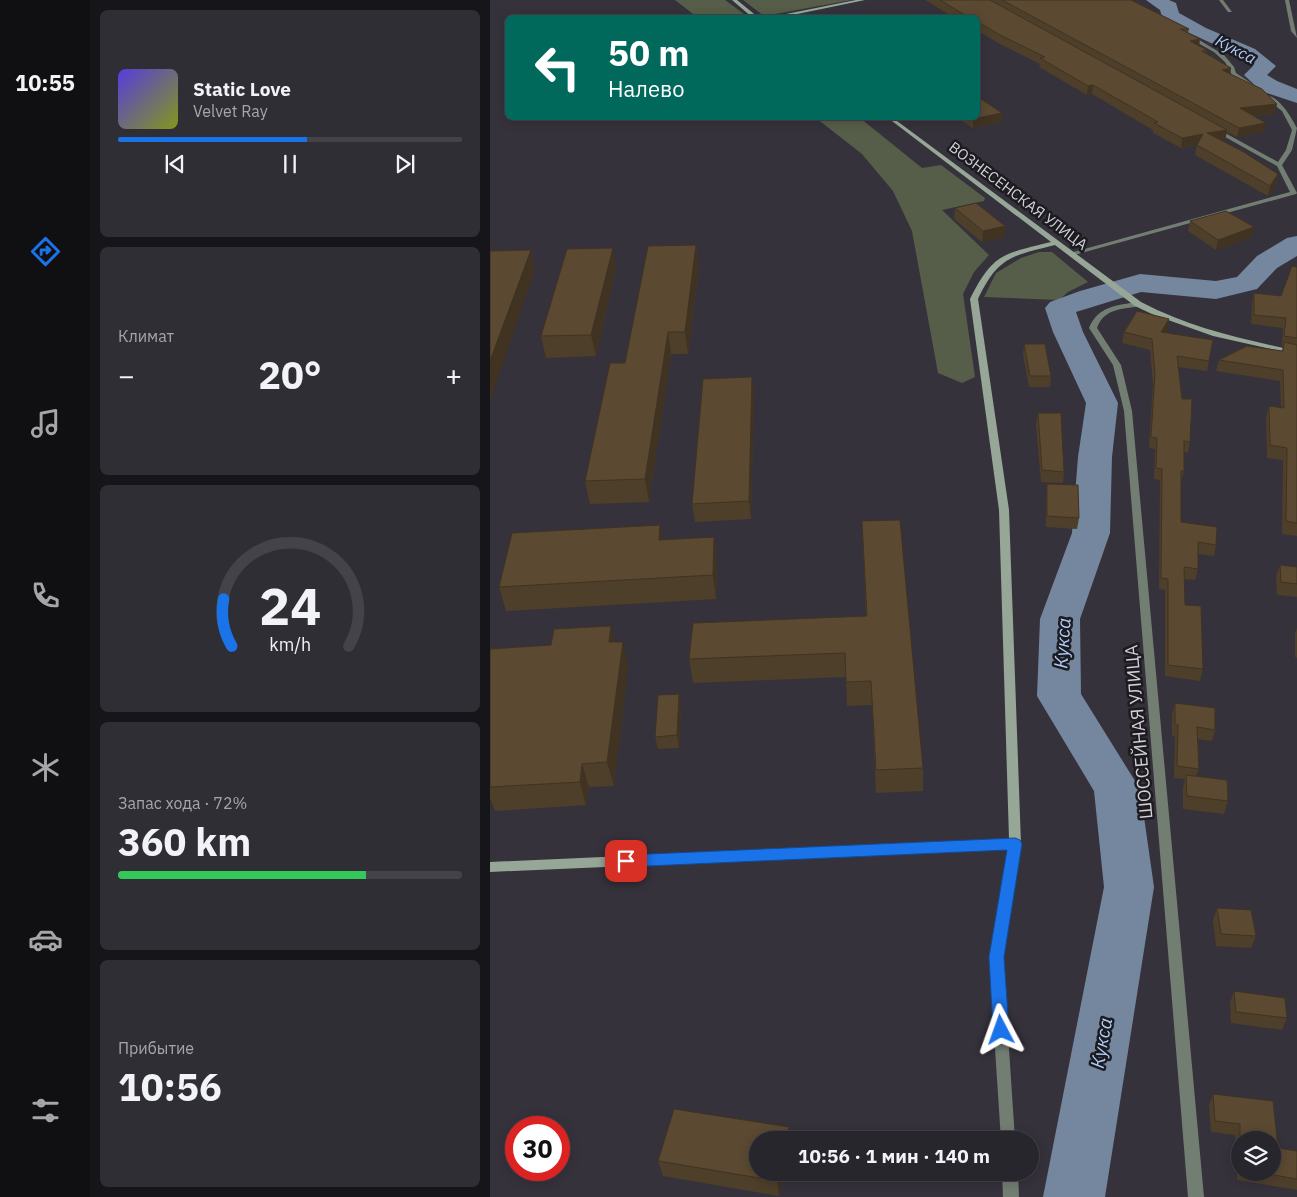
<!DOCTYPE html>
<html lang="ru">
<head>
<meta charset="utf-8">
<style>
  body { margin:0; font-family:"IBM Plex Sans",sans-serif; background:#302e35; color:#f1f3f6; height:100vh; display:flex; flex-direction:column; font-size:19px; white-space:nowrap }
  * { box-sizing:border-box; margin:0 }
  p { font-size:16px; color:#a5a5aa }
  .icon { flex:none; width:28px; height:28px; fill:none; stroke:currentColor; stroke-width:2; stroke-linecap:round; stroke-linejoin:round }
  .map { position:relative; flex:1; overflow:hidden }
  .sheet { display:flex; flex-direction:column; gap:10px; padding:10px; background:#161519; width:400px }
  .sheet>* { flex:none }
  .guide { position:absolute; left:15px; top:15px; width:475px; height:105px; border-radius:8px; box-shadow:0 2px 12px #0003,0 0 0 1px #444349; background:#00695c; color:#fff; overflow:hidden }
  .fabs { position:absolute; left:741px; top:1131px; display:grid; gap:10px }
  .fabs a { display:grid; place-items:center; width:50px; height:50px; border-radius:50%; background:#28262d; box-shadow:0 2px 12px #0003,0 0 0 1px #444349; font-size:25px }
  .speed { position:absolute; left:15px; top:1116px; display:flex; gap:10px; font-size:25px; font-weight:700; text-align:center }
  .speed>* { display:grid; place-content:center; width:65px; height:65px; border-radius:50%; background:#28262d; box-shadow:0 2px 12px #0003,0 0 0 1px #444349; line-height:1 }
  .speed .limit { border:8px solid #d22; background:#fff; color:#111 }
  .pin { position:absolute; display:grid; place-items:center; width:42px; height:42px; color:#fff; margin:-21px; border-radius:10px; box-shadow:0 2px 8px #0006 }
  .me { position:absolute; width:55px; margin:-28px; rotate:356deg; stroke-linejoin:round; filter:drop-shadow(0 0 4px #0008) }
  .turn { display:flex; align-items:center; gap:18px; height:105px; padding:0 20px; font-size:22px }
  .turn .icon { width:65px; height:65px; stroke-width:2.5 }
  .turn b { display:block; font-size:35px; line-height:42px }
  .big { font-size:38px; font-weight:700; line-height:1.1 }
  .sheet .tile { flex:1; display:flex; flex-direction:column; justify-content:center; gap:8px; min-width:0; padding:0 18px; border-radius:8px; background:#302e35 }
  .sheet .dial { align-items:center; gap:0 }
  .dial svg { height:130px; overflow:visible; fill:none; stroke:#444349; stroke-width:7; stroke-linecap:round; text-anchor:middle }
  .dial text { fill:#f1f3f6; stroke:none }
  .song { display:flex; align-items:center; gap:15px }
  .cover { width:60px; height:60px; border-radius:8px; background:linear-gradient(135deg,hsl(250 70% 55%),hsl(70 70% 35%)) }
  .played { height:5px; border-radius:2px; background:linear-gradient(90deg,#1a73e8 55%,#444349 55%) }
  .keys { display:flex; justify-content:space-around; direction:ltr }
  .heat { display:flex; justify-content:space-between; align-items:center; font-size:28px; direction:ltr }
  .charge { height:8px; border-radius:4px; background:linear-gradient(90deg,#34c759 72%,#444349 0) }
  .trip { position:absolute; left:259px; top:1131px; width:290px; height:50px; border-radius:25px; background:#28262d; box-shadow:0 2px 12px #0003,0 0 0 1px #444349; font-weight:700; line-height:50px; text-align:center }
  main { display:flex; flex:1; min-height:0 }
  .tab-bar { display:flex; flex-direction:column; width:90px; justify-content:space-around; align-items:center; background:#100f12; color:#a5a5aa }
  .tab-bar .icon { width:35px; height:35px }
  .tab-bar .active { color:#1a73e8 }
  .tab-bar b { font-size:22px; color:#f1f3f6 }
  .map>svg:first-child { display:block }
</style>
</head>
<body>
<main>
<nav class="tab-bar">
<b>10:55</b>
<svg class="icon active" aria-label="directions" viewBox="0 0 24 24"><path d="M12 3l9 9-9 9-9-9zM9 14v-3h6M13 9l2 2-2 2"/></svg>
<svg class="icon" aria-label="music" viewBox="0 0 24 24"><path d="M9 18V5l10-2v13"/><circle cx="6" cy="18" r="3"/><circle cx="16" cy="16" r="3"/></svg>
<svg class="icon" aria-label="phone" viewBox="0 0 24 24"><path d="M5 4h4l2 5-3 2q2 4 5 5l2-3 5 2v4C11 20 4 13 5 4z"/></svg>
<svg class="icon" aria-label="climate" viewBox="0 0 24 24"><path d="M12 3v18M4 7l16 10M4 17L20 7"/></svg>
<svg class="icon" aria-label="car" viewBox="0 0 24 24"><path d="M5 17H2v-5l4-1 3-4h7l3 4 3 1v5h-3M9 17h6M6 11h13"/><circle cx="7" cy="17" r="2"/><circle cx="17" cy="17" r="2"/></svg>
<svg class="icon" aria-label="filters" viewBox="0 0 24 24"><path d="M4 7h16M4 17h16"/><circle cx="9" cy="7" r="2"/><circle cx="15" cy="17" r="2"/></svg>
</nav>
<section class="sheet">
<div class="tile">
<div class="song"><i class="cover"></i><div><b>Static Love</b><p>Velvet Ray</p></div></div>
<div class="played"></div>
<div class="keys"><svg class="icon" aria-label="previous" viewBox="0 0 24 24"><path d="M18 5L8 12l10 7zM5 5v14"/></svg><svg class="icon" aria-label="pause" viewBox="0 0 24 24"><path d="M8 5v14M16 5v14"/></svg><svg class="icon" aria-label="next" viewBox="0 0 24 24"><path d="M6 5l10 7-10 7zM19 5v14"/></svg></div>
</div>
<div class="tile"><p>Климат</p>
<div class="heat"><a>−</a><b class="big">20°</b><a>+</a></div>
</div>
<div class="tile dial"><svg viewBox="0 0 100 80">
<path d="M14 69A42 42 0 1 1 86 69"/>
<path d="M14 69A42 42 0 0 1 9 40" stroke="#1a73e8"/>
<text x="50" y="56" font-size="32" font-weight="700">24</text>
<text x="50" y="72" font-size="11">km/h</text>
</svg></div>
<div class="tile"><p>Запас хода · 72%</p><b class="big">360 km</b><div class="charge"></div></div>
<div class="tile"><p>Прибытие</p><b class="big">10:56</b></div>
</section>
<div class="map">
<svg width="807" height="1197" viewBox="0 0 807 1197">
  <rect width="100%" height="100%" fill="#36323c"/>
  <g fill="#565e49">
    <polygon points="185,0 235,0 258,17 207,17"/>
    <polygon points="253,0 362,0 274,16"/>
    <polygon points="326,118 370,118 432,168 451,165 495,198 494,201 452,210 499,255 484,272 473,294 485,377 472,383 448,373 422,231 403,191 372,154"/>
    <polygon points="549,252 562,252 598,282 578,292 569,300 494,297 506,273 531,258"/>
  </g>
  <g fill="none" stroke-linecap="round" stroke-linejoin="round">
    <g fill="#75869f" fill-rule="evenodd">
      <path d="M 656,0 L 679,0 L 686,3 L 689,13 L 716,28 L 765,49 L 786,66 L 777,75 L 787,81 L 807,89 L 807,103 L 771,91 L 754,75 L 763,66 C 736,47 702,36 673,20 L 670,10 Z"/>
      <polygon points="807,236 807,256 787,268 767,289 726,299 651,292 586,312 593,332 628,403 622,457 620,533 590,619 591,694 650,789 664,887 615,1197 553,1197 614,887 604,791 547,696 550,619 582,533 588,457 596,403 563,332 555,308 560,302 590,291 650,274 726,281 747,277 767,256 797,238"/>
    </g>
    <g fill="#737e73" fill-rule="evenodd">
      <polygon points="729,0 733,0 742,12 738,12"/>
      <polygon points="795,0 799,0 807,38 801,31"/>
      <polygon points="697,35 701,35 734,55 744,67 746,73 764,85 764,87 760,87 742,75 735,62 724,52 697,37"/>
      <path d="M 774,95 C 789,95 801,117 807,128 L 802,150 L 792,165 L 807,193 L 806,194 L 584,255 L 580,255 L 580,253 L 800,192 L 787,166 L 721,129 L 726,128 L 788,162 L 796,150 L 802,130 L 792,111 L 774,97 Z"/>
      <path d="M 648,302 L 652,304 L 651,306 C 633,309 614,308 607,328 L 631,365 L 642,411 L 714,1197 L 698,1197 L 634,411 L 623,365 L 599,328 C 608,306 627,305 648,302 Z"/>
      <polygon points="525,839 529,840 531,844 513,957 525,1140 511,1140 499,957 519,844 521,840"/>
      <polygon points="512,1172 528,1172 529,1197 513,1197"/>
    </g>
    <g fill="#96a797" fill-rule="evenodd">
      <polygon points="242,0 247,0 269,18 263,18"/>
      <polygon points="366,0 375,0 288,18 276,18"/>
      <path d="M 398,118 L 403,118 L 651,302 C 700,328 753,339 807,351 L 807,355 L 723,336 L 664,315 L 645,306 L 565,245 C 521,256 508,257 488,299 L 519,510 L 531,844 L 529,848 L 525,849 L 0,872 L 0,862 L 519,839 L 509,510 L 480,299 C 503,253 513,254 561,242 Z"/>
    </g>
  </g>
  <g fill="#4e3f2a" fill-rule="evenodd">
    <polygon points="435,0 641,0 699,29 698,33 709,46 717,50 716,53 785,114 764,116 774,132 747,137 737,132 735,140 731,140 788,174 786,184 778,196 705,155 707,145 691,148 663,133 663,130 602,94 597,95 549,67 550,64 510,44 488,31 488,18 465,18"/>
    <polygon points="512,113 511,122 483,128 467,118 488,118"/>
    <polygon points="465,208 515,237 492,242 464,219"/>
    <polygon points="700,221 762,237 726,250 698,231"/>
    <polygon points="206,245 209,266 198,354 181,354 159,502 100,504 95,481 135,363"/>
    <polygon points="807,267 807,536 792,534 793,460 777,458 776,418 779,406 791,407 790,381 726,371 729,360 792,351 793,346 792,346 793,328 761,324 762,303 764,293 791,296"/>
    <polygon points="126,269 106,356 56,358 51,336"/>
    <polygon points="679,319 678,329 675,333 723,340 717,371 688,367 692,399 700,442 698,453 694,452 694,471 691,482 691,522 726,545 724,556 708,554 708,569 705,580 694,579 695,605 713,669 710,681 675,676 675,590 669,589 670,480 664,479 665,449 659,448 663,385 660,350 632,343 634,332"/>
    <polygon points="534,344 561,376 560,387 539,387 533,355"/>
    <polygon points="262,377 264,395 261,519 205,522 202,504"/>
    <polygon points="548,413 574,472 573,483 551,482 546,425"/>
    <polygon points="557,484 589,518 587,529 556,527 556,494"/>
    <polygon points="372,521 433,768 433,791 386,793 382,705 357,706 356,677 203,683 199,659 376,616"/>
    <polygon points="224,537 227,560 226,599 16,611 9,587"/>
    <polygon points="790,565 807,567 807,597 787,595 786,577"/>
    <polygon points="807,628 807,658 805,657 805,633"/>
    <polygon points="125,642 138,666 124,786 99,787 96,805 5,811 0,798 0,649"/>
    <polygon points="189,694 191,706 189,748 168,749 165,737"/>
    <polygon points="685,703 725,730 722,741 708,739 709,769 706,776 738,801 734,814 693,809 693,788 695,779 684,778 685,736 682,736 682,714"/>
    <polygon points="727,908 766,936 761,948 726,946 723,920"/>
    <polygon points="744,991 797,1018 792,1030 741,1023 740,1003"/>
    <path d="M 723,1094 L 783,1101 L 788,1148 L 807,1151 L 807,1190 L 747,1180 L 745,1135 L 721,1132 L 719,1105 ZM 750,1140 L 782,1140 L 782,1172 L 750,1172 Z"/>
    <polygon points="168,1161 268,1172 294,1172 289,1196 173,1176"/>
  </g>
  <g fill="#403322">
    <polygon points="710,39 709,48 700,41"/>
    <polygon points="741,68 740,78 732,70"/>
    <polygon points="603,85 602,94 597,95 598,86"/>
    <polygon points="787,104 785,114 749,117 750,108"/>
    <polygon points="512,113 511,122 483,128 483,119"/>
    <polygon points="776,123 774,132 747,137 749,128"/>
    <polygon points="737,130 735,140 715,143 717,133"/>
    <polygon points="713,134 711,144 691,148 692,138"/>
    <polygon points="788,174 786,184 778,196 780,186"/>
    <polygon points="515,226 515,237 492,242 493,231"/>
    <polygon points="764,227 762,237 726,250 728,240"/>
    <polygon points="206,245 209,266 198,354 195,332"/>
    <polygon points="123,248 126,269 106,356 101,335"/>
    <polygon points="41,250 45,270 0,401 0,361"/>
    <polygon points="679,319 678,329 670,343 671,332"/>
    <polygon points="178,332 181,354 159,502 155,479"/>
    <polygon points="262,377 264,395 261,519 259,501"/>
    <polygon points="170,525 174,548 169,540"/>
    <polygon points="224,537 227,560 226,599 223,575"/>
    <polygon points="121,626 127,650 119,642"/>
    <polygon points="133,642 138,666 124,786 117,762"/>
    <polygon points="189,694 191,706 189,748 187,735"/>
    <polygon points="92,764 99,787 96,805 90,782"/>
    <polygon points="299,1127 300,1140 296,1140"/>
    <polygon points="289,1172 294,1172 289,1196 287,1181"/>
  </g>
  <g fill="#5b4931" stroke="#403322">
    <polygon points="450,0 500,0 737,130 717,133 752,151 788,174 780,186 707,145 713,134 692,138 664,123 668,122 603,85 598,86 550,58 555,57 510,35 488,22 488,18 480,18"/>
    <polygon points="512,0 641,0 699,29 690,29 710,39 700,41 717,50 712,51 741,68 732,70 772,89 787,104 750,108 776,123 749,128"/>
    <polygon points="488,97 512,113 483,119 481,118 488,118"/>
    <polygon points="486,203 515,226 493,231 465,208"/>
    <polygon points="736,211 764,227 728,240 700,221"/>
    <polygon points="206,245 195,332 178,332 155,479 95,481 120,363 135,363 158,246"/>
    <polygon points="123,248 101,335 51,336 77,249"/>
    <polygon points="41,250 0,361 0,251"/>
    <polygon points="802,266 807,267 807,338 794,336 796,318 764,315 764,293 791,296"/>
    <polygon points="647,311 679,319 671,332 723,340 719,361 687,356 692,399 702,399 700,442 694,441 694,471 691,471 691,522 727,527 726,545 708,542 708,569 694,567 695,605 711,606 713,669 678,665 678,579 671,578 672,469 666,468 667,438 661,437 665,374 662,339 634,332"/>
    <polygon points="794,342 807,345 807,523 796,521 797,448 780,445 779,406 794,408 793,370 729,360 757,346 793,351"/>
    <polygon points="534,344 555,344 561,376 540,376"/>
    <polygon points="262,377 259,501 202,504 213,379"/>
    <polygon points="548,413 571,413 574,472 552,470"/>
    <polygon points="557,484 588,485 589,518 557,516"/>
    <polygon points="410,520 433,768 386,770 381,681 356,682 355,653 199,659 203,623 377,616 372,521"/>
    <polygon points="170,525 169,540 224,537 223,575 9,587 22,533"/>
    <polygon points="790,565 807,567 807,584 791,582"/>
    <polygon points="121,626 119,642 133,642 117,762 92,764 90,782 0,787 0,649 61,645 64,629"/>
    <polygon points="189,694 187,735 165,737 168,695"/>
    <polygon points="685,703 725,708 725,730 707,727 709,769 687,766 688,725 685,724"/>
    <polygon points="696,775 737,780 738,801 697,796"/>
    <polygon points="727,908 761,910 766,936 731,934"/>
    <polygon points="744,991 795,998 797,1018 746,1012"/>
    <polygon points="723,1094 783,1101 788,1148 807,1151 807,1179 767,1172 782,1172 782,1140 750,1140 750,1124 725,1121"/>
    <polygon points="184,1109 299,1127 296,1140 268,1140 268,1172 289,1172 287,1181 168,1161"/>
  </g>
  <polygon fill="#1a73e8" stroke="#114b97" points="525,838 530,840 532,844 514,957 519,1030 517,1036 511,1038 505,1036 503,1030 499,957 517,850 136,867 131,865 129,861 131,857 136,855"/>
  <g text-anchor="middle" stroke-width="5" stroke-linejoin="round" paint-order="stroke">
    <g font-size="15" fill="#d3d0d7" stroke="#1c1b1f">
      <text transform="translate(528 196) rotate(37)" y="5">ВОЗНЕСЕНСКАЯ УЛИЦА</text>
    </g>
    <g font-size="16" font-style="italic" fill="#afcdfc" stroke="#1c1b1f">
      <text transform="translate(746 49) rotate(28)" y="6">Кукса</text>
    </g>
    <g font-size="18" fill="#d3d0d7" stroke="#1c1b1f">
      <text transform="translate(649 732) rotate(-95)" y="6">ШОССЕЙНАЯ УЛИЦА</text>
    </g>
    <g font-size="19" font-style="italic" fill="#afcdfc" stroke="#1c1b1f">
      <text transform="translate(572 643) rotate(-86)" y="7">Кукса</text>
      <text transform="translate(611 1043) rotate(-80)" y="7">Кукса</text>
    </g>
  </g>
</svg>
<div class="fabs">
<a><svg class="icon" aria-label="layers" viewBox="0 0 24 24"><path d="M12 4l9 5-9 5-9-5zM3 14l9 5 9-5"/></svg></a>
</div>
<div class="speed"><div class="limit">30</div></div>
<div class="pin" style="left:136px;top:861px;background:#d93025"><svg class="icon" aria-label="arrive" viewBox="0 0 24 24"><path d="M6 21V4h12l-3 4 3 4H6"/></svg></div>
<svg class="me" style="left:511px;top:1030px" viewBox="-20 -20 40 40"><path d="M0-17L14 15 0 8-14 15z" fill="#1a73e8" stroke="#fff" stroke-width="4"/></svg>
<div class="trip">10:56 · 1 мин · 140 m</div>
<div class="guide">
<div class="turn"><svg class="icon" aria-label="left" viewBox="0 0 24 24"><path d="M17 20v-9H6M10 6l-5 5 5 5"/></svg><div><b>50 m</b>Налево</div></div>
</div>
</div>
</main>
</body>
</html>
